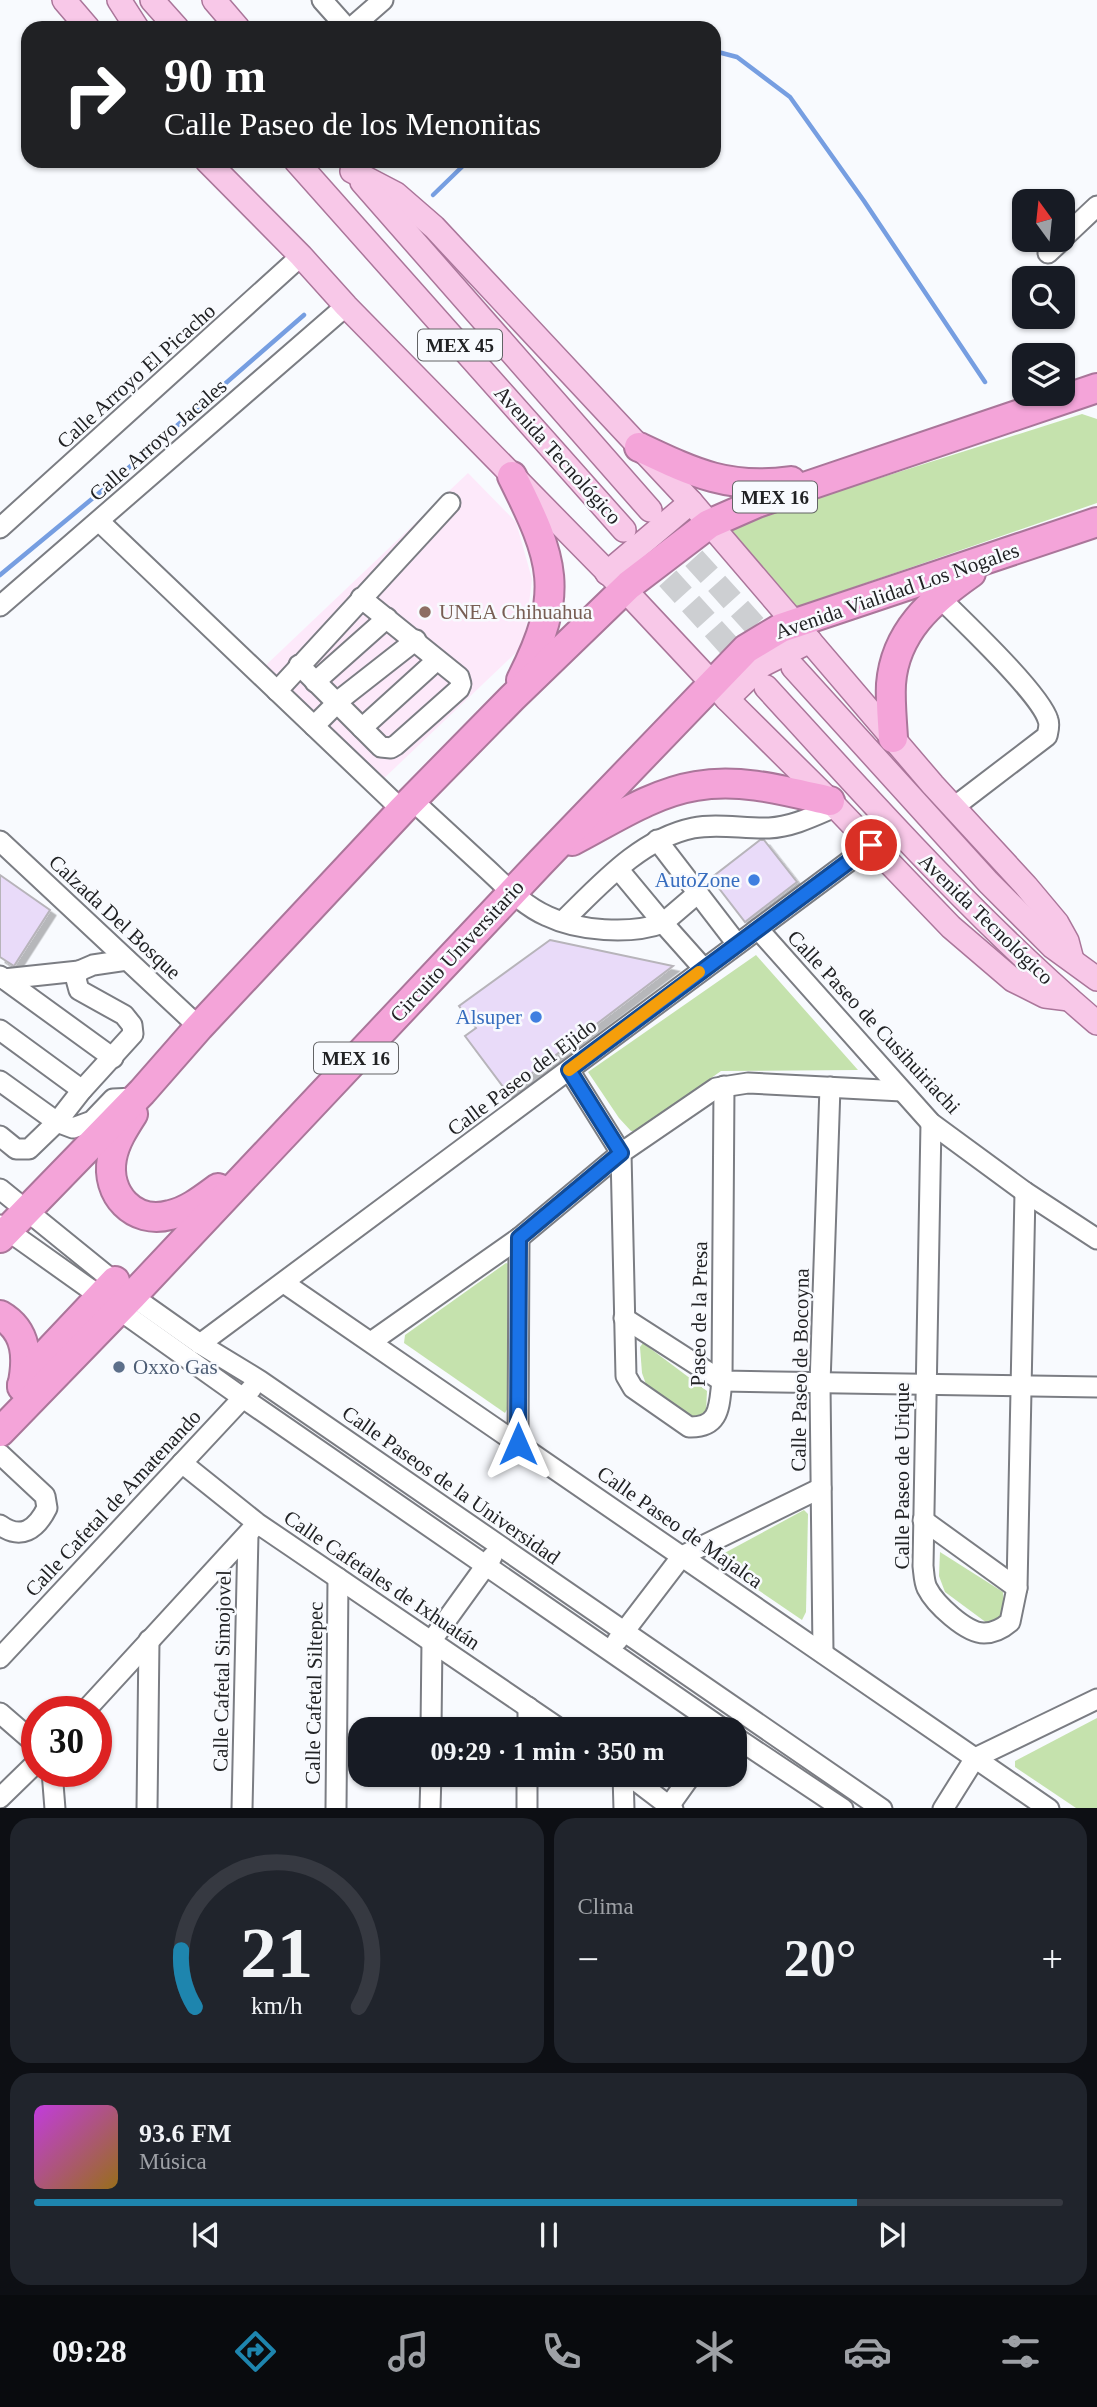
<!DOCTYPE html>
<html lang="es">
<head>
<meta charset="utf-8">
<style>
  body { margin:0; font-family:Georgia,serif; background:#20242c; color:#f1f3f6; height:100vh; display:flex; flex-direction:column; font-size:26px; white-space:nowrap }
  * { box-sizing:border-box; margin:0 }
  p { font-size:23px; color:#9ea1a6 }
  .icon { flex:none; width:38px; height:38px; fill:none; stroke:currentColor; stroke-width:2; stroke-linecap:round; stroke-linejoin:round }
  .map { position:relative; height:1808px; overflow:hidden }
  .drawer { display:flex; flex-direction:column; gap:10px; padding:10px; background:#0d0f14; flex:1 }
  .drawer>* { flex:none }
  .hud { position:absolute; left:21px; top:21px; width:700px; height:147px; border-radius:21px; box-shadow:0 2px 5px #0004; background:#202124; color:#fff; overflow:hidden }
  .needle { width:46px; rotate:345deg }
  .tools { position:absolute; left:1012px; top:189px; display:grid; gap:14px }
  .tools a { display:grid; place-items:center; width:63px; height:63px; border-radius:14px; background:#171b24; box-shadow:0 2px 5px #0004; font-size:35px }
  .speed { position:absolute; left:21px; top:1696px; display:flex; gap:14px; font-size:35px; font-weight:700; text-align:center }
  .speed>* { display:grid; place-content:center; width:91px; height:91px; border-radius:50%; background:#171b24; box-shadow:0 2px 5px #0004; line-height:1 }
  .speed .limit { border:10px solid #d22; background:#fff; color:#111 }
  .pin { position:absolute; display:grid; place-items:center; width:60px; height:60px; color:#fff; margin:-30px; border:4px solid #fff; border-radius:50%; box-shadow:0 2px 7px #0007 }
  .me { position:absolute; width:77px; margin:-38px; rotate:0deg; stroke-linejoin:round; filter:drop-shadow(0 0 5px #0008) }
  .turn { display:flex; align-items:center; gap:24px; height:147px; padding:0 28px; font-size:32px }
  .turn .icon { width:91px; height:91px; stroke-width:2.5 }
  .turn b { display:block; font-size:49px; line-height:60px }
  .big { font-size:52px; font-weight:800; line-height:1.1 }
  .drawer .tile { flex:1; display:flex; flex-direction:column; justify-content:center; gap:10px; min-width:0; padding:0 24px; border-radius:21px; background:#20242c }
  .drawer .dial { align-items:center; gap:0 }
  .dial svg { height:182px; overflow:visible; fill:none; stroke:#363941; stroke-width:7; stroke-linecap:round; text-anchor:middle }
  .dial text { fill:#f1f3f6; stroke:none }
  .song { display:flex; align-items:center; gap:21px }
  .cover { width:84px; height:84px; border-radius:10px; background:linear-gradient(135deg,hsl(290 70% 55%),hsl(40 70% 35%)) }
  .played { height:7px; border-radius:4px; background:linear-gradient(90deg,#1e85ae 80%,#363941 80%) }
  .keys { display:flex; justify-content:space-around; direction:ltr }
  .heat { display:flex; justify-content:space-between; align-items:center; font-size:38px; direction:ltr }
  .drawer .tiles { flex:1; display:grid; gap:10px; grid-template-columns:1fr 1fr }
  .tile:last-child { grid-column:span 2 }
  .trip { position:absolute; left:348px; top:1717px; width:399px; height:70px; border-radius:21px; background:#171b24; box-shadow:0 2px 5px #0004; font-weight:800; line-height:70px; text-align:center }
  .menu { display:flex; height:112px; justify-content:space-around; align-items:center; background:#090b0e; color:#9ea1a6 }
  .menu .icon { width:49px; height:49px }
  .menu .selected { color:#1e85ae }
  .menu b { font-size:32px; color:#f1f3f6 }
  .map>svg:first-child { display:block }
</style>
</head>
<body>
<div class="map">
<svg width="1097" height="1809" viewBox="0 0 1097 1809">
  <defs>
    <filter id="shadow"><feDropShadow dx="5.5" dy="5.5" stdDeviation="0" flood-color="#0004"/></filter>
  </defs>
  <rect width="100%" height="100%" fill="#f8fafe"/>
  <polygon fill="#fde9fa" points="468,473 516,522 532,579 524,645 378,784 265,666"/>
  <g fill="#c5e2ad">
    <polygon points="1082,414 1097,419 1097,503 791,609 722,528"/>
    <polygon points="756,955 858,1070 721,1071 637,1131 631,1131 619,1118 588,1072"/>
    <polygon points="506,1263 511,1265 510,1404 505,1413 404,1343 405,1335"/>
    <polygon points="643,1343 707,1391 706,1412 693,1418 647,1387 642,1373 640,1347"/>
    <polygon points="804,1510 808,1514 806,1612 802,1620 717,1562 719,1556"/>
    <polygon points="940,1552 1003,1592 1005,1617 991,1626 945,1592 939,1576"/>
    <polygon points="1097,1718 1097,1808 1076,1808 1015,1767 1015,1761"/>
  </g>
  <g fill="none" stroke-linecap="round" stroke-linejoin="round">
    <g stroke="#769ee1" stroke-width="4.5">
      <polyline points="714,51 737,57 790,97 864,201 985,382"/>
      <polyline points="433,195 468,161"/>
      <polyline points="0,575 110,484 304,315"/>
    </g>
  </g>
  <g fill="#e9dbf9" stroke="#b7b4ba" stroke-width="2" filter="url(#shadow)">
    <polygon points="760,840 764,840 797,882 745,922 711,878"/>
    <polygon points="0,875 50,910 14,966 0,957"/>
    <polygon points="550,940 673,966 507,1092 465,1036 476,1028 459,1006"/>
  </g>
  <g fill="none" stroke-linecap="round" stroke-linejoin="round">
    <g stroke="#cdcfd2" stroke-width="23" stroke-dasharray="23 11" stroke-linecap="butt">
      <polyline points="671,533 777,650"/>
      <polyline points="645,553 749,668"/>
    </g>
    <g stroke="#7b7d83" stroke-width="23">
      <g id="minor">
        <polyline points="322,0 347,28"/>
        <polyline points="351,28 383,0"/>
        <polyline points="1062,239 1097,206"/>
        <polyline points="1048,253 1062,240"/>
        <polyline points="100,522 402,810"/>
        <polyline points="0,528 301,256"/>
        <path d="M 939,597 C 962,620 1040,693 1048,720 C 1050,725 1048,731 1047,736 L 954,807"/>
        <polyline points="0,606 346,306"/>
        <polyline points="299,665 381,747 391,748 396,745 459,689 461,684 459,677 361,598"/>
        <polyline points="315,682 387,618"/>
        <polyline points="277,691 450,503"/>
        <polyline points="314,726 342,698 416,640"/>
        <polyline points="362,728 437,660"/>
        <path d="M 412,800 C 437,823 462,846 488,870 C 505,886 524,906 547,916 C 578,931 630,935 663,923 L 704,969"/>
        <polyline points="657,840 737,944"/>
        <polyline points="0,841 199,1027"/>
        <polyline points="619,870 663,923 698,893"/>
        <path d="M 563,921 C 600,885 640,839 693,828 C 717,823 744,829 769,828 C 792,827 814,816 835,807"/>
        <polyline points="758,929 931,1123 1025,1192 1097,1239"/>
        <polyline points="127,960 93,965 79,971 76,979 79,990 124,1015 132,1025 133,1034 82,1090 57,1122 73,1128 92,1121 113,1099 135,1098"/>
        <polyline points="0,976 113,1058"/>
        <polyline points="4,979 79,971"/>
        <polyline points="0,1030 82,1090"/>
        <path d="M 569,1070 L 621,1153 L 626,1376 L 633,1388 L 689,1427 C 721,1428 719,1405 722,1381 L 724,1086"/>
        <polyline points="0,1081 57,1122 29,1149 16,1149 0,1136"/>
        <path d="M 931,1123 L 923,1566 C 924,1574 924,1582 927,1588 C 935,1604 966,1633 984,1633 C 993,1633 1003,1628 1010,1622 L 1017,1588 L 1025,1192"/>
        <polyline points="0,1189 132,1296 200,1344 259,1380 882,1809"/>
        <polyline points="0,1225 243,1398 723,1729"/>
        <polyline points="284,1283 1049,1809"/>
        <polyline points="624,1318 722,1381 1097,1387"/>
        <polyline points="371,1342 519,1238 621,1153 716,1088 748,1083 902,1091"/>
        <polyline points="200,1344 871,845"/>
        <polyline points="518,1444 519,1238"/>
        <path d="M 0,1454 L 45,1496 L 47,1508 C 36,1530 21,1540 0,1525"/>
        <polyline points="182,1463 257,1523 560,1729"/>
        <polyline points="923,1520 1017,1588"/>
        <polyline points="617,1641 682,1556 821,1488"/>
        <polyline points="823,1653 820,1384 830,1087"/>
        <polyline points="0,1658 252,1388"/>
        <polyline points="84,1712 252,1529"/>
        <polyline points="0,1713 37,1745"/>
        <polyline points="431,1729 432,1640 492,1557"/>
        <polyline points="528,1729 528,1707"/>
        <polyline points="735,1737 843,1809"/>
        <polyline points="52,1771 55,1809"/>
        <polyline points="623,1774 624,1809"/>
        <polyline points="627,1774 673,1809"/>
        <polyline points="0,1798 37,1762"/>
        <polyline points="147,1809 149,1640"/>
        <polyline points="242,1809 248,1534"/>
        <polyline points="336,1809 338,1578"/>
        <polyline points="430,1809 431,1774"/>
        <polyline points="527,1809 527,1774"/>
        <polyline points="667,1809 692,1774"/>
        <polyline points="943,1809 975,1758 1097,1699"/>
      </g>
    </g>
    <g stroke="#aa769a" stroke-width="26">
      <g id="major">
        <polyline points="64,0 88,28"/>
        <polyline points="119,0 137,28"/>
        <polyline points="152,0 177,28"/>
        <polyline points="214,0 238,28"/>
        <polyline points="207,161 301,256 346,306 624,589 727,699 830,801 951,927 1013,980 1045,996 1069,999"/>
        <polyline points="296,161 624,530"/>
        <polyline points="352,171 396,194 434,227 691,502 933,785 1026,886 1057,923 1067,941 1072,960"/>
        <polyline points="362,182 650,510"/>
        <polyline points="607,573 691,502"/>
        <polyline points="793,667 988,882 1053,947 1097,979"/>
        <path d="M 766,687 C 872,803 977,921 1097,1023"/>
        <polyline points="727,699 762,665 810,641"/>
      </g>
    </g>
    <g stroke="#aa769a" stroke-width="32">
      <g id="highway">
        <path d="M 639,447 C 694,473 729,490 791,481"/>
        <path d="M 512,476 C 554,560 566,592 521,680"/>
        <path d="M 893,738 C 892,720 890,702 891,684 C 895,632 931,601 971,573"/>
        <path d="M 572,841 C 611,821 652,793 696,786 C 741,778 786,791 830,801"/>
        <path d="M 133,1114 C 124,1128 115,1142 112,1158 C 105,1194 134,1225 170,1215 C 188,1211 203,1199 218,1188"/>
        <polyline points="0,1238 142,1092 199,1027 402,810 512,698 629,585 709,524 757,503 1097,388"/>
        <path d="M 0,1315 C 28,1331 28,1359 22,1387"/>
        <polyline points="22,1385 46,1354 115,1281"/>
        <polyline points="0,1432 132,1296 541,862 746,649 781,628 1097,522"/>
      </g>
    </g>
    <use href="#minor" stroke="#fff" stroke-width="19"/>
    <use href="#major" stroke="#f8c8e8" stroke-width="23"/>
    <use href="#highway" stroke="#f4a4d9" stroke-width="28"/>
  </g>
  <g fill="none" stroke-linecap="round" stroke-linejoin="round">
    <g stroke="#114b97" stroke-width="18">
      <polyline id="route" points="518,1444 519,1238 621,1153 569,1070 871,845"/>
    </g>
    <use href="#route" stroke="#1a73e8" stroke-width="12"/>
    <polyline stroke="#f59e0b" stroke-width="12" points="569,1070 699,972"/>
  </g>
  <circle fill="#8d6e63" stroke="#f8fafe" stroke-width="2.5" cx="425" cy="612" r="7"/>
  <g fill="#3f7fe0" stroke="#f8fafe" stroke-width="2.5">
    <circle cx="754" cy="880" r="7"/>
    <circle cx="536" cy="1017" r="7"/>
  </g>
  <circle fill="#5c6f8a" stroke="#f8fafe" stroke-width="2.5" cx="119" cy="1367" r="7"/>
  <g text-anchor="middle" stroke-width="5" stroke-linejoin="round" paint-order="stroke">
    <g fill="#f8fafe" stroke="#626365" stroke-width="2">
      <rect x="418" y="329.5" width="84" height="31" rx="5"/>
      <rect x="733" y="481.5" width="84" height="31" rx="5"/>
      <rect x="314" y="1042.5" width="84" height="31" rx="5"/>
    </g>
    <g font-size="19" font-weight="bold" fill="#212224">
      <text x="460" y="352">MEX 45</text>
      <text x="775" y="504">MEX 16</text>
      <text x="356" y="1065">MEX 16</text>
    </g>
    <g font-size="21" fill="#212224" stroke="#f8fafe">
      <text transform="translate(136 376) rotate(-42)" y="7">Calle Arroyo El Picacho</text>
      <text transform="translate(158 440) rotate(-41)" y="7">Calle Arroyo Jacales</text>
      <text transform="translate(558 455) rotate(48)" y="7">Avenida Tecnológico</text>
      <text transform="translate(897 591) rotate(-19)" y="7">Avenida Vialidad Los Nogales</text>
      <text transform="translate(115 917) rotate(43)" y="7">Calzada Del Bosque</text>
      <text transform="translate(986 919) rotate(44)" y="7">Avenida Tecnológico</text>
      <text transform="translate(457 951) rotate(-47)" y="7">Circuito Universitario</text>
      <text transform="translate(874 1022) rotate(47)" y="7">Calle Paseo de Cusihuiriachi</text>
      <text transform="translate(522 1077) rotate(-37)" y="7">Calle Paseo del Ejido</text>
      <text transform="translate(699 1314) rotate(-89)" y="7">Paseo de la Presa</text>
      <text transform="translate(800 1370) rotate(-89)" y="7">Calle Paseo de Bocoyna</text>
      <text transform="translate(902 1476) rotate(-90)" y="7">Calle Paseo de Urique</text>
      <text transform="translate(451 1485) rotate(35)" y="7">Calle Paseos de la Universidad</text>
      <text transform="translate(113 1503) rotate(-47)" y="7">Calle Cafetal de Amatenando</text>
      <text transform="translate(680 1527) rotate(35)" y="7">Calle Paseo de Majalca</text>
      <text transform="translate(382 1580) rotate(34)" y="7">Calle Cafetales de Ixhuatán</text>
      <text transform="translate(222 1671) rotate(-89)" y="7">Calle Cafetal Simojovel</text>
      <text transform="translate(314 1693) rotate(-89)" y="7">Calle Cafetal Siltepec</text>
    </g>
    <g font-size="21" fill="#785e54" stroke="#f8fafe" text-anchor="start">
      <text x="439" y="619">UNEA Chihuahua</text>
    </g>
    <g font-size="21" fill="#366cbe" stroke="#f8fafe" text-anchor="end">
      <text x="740" y="887">AutoZone</text>
      <text x="522" y="1024">Alsuper</text>
    </g>
    <g font-size="21" fill="#4e5e75" stroke="#f8fafe" text-anchor="start">
      <text x="133" y="1374">Oxxo Gas</text>
    </g>
  </g>
</svg>
<div class="tools">
<a><svg class="needle" viewBox="-14 -14 28 28"><path d="M0-13l5 13h-10z" fill="#e53935"/><path d="M0 13l5-13h-10z" fill="#9ea1a6"/></svg></a>
<a><svg class="icon" aria-label="search" viewBox="0 0 24 24"><circle cx="10" cy="10" r="6"/><path d="M15 15l6 6"/></svg></a>
<a><svg class="icon" aria-label="layers" viewBox="0 0 24 24"><path d="M12 4l9 5-9 5-9-5zM3 14l9 5 9-5"/></svg></a>
</div>
<div class="speed"><div class="limit">30</div></div>
<div class="pin" style="left:871px;top:845px;background:#d93025"><svg class="icon" aria-label="arrive" viewBox="0 0 24 24"><path d="M6 21V4h12l-3 4 3 4H6"/></svg></div>
<svg class="me" style="left:518px;top:1444px" viewBox="-20 -20 40 40"><path d="M0-17L14 15 0 8-14 15z" fill="#1a73e8" stroke="#fff" stroke-width="4"/></svg>
<div class="trip">09:29 · 1 min · 350 m</div>
<div class="hud">
<div class="turn"><svg class="icon" aria-label="right" viewBox="0 0 24 24"><path d="M7 20v-9h11M14 6l5 5-5 5"/></svg><div><b>90 m</b>Calle Paseo de los Menonitas</div></div>
</div>
</div>
<section class="drawer">
<div class="tiles">
<div class="tile dial"><svg viewBox="0 0 100 80">
<path d="M14 69A42 42 0 1 1 86 69"/>
<path d="M14 69A42 42 0 0 1 8 44" stroke="#1e85ae"/>
<text x="50" y="56" font-size="32" font-weight="700">21</text>
<text x="50" y="72" font-size="11">km/h</text>
</svg></div>
<div class="tile"><p>Clima</p>
<div class="heat"><a>−</a><b class="big">20°</b><a>+</a></div>
</div>
<div class="tile">
<div class="song"><i class="cover"></i><div><b>93.6 FM</b><p>Música</p></div></div>
<div class="played"></div>
<div class="keys"><svg class="icon" aria-label="previous" viewBox="0 0 24 24"><path d="M18 5L8 12l10 7zM5 5v14"/></svg><svg class="icon" aria-label="pause" viewBox="0 0 24 24"><path d="M8 5v14M16 5v14"/></svg><svg class="icon" aria-label="next" viewBox="0 0 24 24"><path d="M6 5l10 7-10 7zM19 5v14"/></svg></div>
</div>
</div>
</section>
<nav class="menu">
<b>09:28</b>
<svg class="icon selected" aria-label="directions" viewBox="0 0 24 24"><path d="M12 3l9 9-9 9-9-9zM9 14v-3h6M13 9l2 2-2 2"/></svg>
<svg class="icon" aria-label="music" viewBox="0 0 24 24"><path d="M9 18V5l10-2v13"/><circle cx="6" cy="18" r="3"/><circle cx="16" cy="16" r="3"/></svg>
<svg class="icon" aria-label="phone" viewBox="0 0 24 24"><path d="M5 4h4l2 5-3 2q2 4 5 5l2-3 5 2v4C11 20 4 13 5 4z"/></svg>
<svg class="icon" aria-label="climate" viewBox="0 0 24 24"><path d="M12 3v18M4 7l16 10M4 17L20 7"/></svg>
<svg class="icon" aria-label="car" viewBox="0 0 24 24"><path d="M5 17H2v-5l4-1 3-4h7l3 4 3 1v5h-3M9 17h6M6 11h13"/><circle cx="7" cy="17" r="2"/><circle cx="17" cy="17" r="2"/></svg>
<svg class="icon" aria-label="filters" viewBox="0 0 24 24"><path d="M4 7h16M4 17h16"/><circle cx="9" cy="7" r="2"/><circle cx="15" cy="17" r="2"/></svg>
</nav>
</body>
</html>
